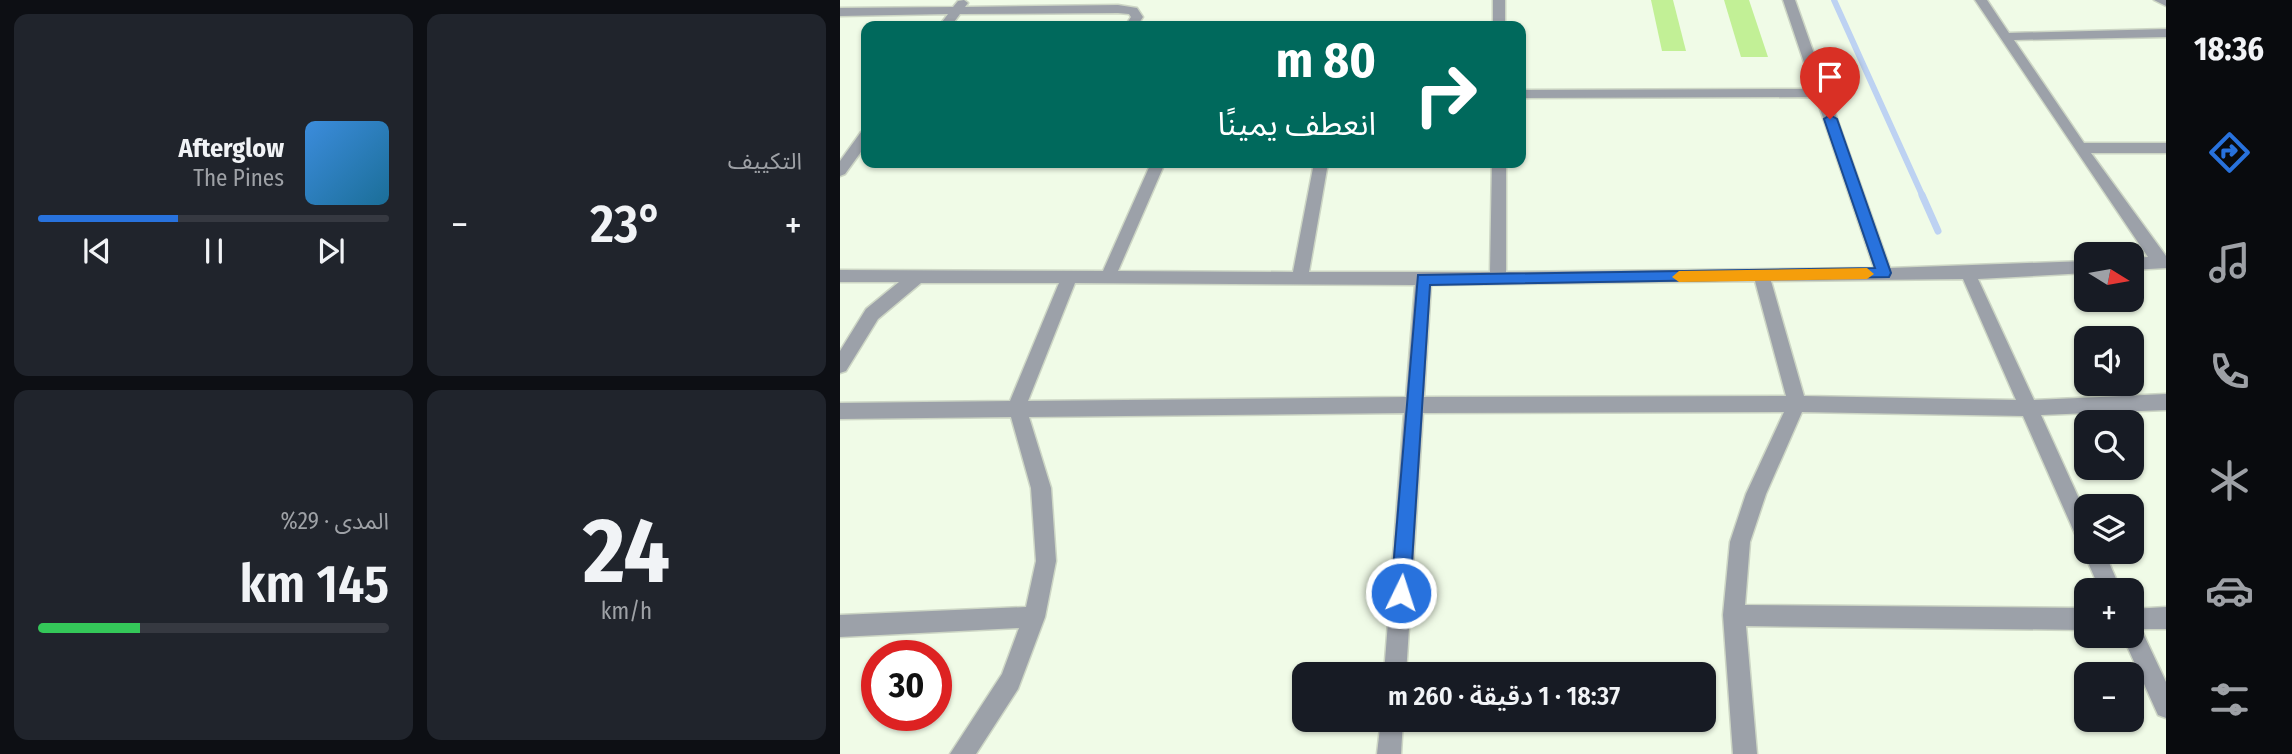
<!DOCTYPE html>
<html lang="ar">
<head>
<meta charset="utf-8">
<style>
  body { margin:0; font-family:"Fira Sans Condensed","Noto Sans Arabic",sans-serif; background:#20242c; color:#f1f3f6; direction:rtl; height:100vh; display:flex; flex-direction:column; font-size:26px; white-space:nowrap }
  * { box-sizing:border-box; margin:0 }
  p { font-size:23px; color:#9ea1a6 }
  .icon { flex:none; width:38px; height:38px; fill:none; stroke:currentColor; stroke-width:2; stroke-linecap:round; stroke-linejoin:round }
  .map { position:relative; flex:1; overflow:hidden; direction:ltr }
  .panel { display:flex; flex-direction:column; gap:14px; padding:14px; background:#0d0f14; width:840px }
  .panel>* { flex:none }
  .guide { position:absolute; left:21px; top:21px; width:665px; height:147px; border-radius:14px; box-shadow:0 2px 5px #0004; direction:rtl; background:#00695c; color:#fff; overflow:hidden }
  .needle { width:46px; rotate:101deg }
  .tools { position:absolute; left:1234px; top:242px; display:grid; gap:14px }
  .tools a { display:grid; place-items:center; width:70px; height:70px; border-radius:14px; background:#171b24; box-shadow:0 2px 5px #0004; font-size:35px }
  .speed { position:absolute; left:21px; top:640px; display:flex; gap:14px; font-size:35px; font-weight:700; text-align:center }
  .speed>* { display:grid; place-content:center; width:91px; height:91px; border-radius:50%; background:#171b24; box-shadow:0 2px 5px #0004; line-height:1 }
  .speed .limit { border:10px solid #d22; background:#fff; color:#111 }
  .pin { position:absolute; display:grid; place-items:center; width:60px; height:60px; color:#fff; margin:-72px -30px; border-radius:50% 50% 50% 0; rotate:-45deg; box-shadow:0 0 7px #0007 }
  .pin .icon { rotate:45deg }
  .me { position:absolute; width:77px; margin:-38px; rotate:4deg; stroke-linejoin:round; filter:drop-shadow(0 0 5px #0008) }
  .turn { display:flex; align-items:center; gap:24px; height:147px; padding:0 35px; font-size:32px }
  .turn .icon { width:91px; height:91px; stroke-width:2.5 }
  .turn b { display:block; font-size:49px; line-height:60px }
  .big { font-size:52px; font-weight:600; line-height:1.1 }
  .panel .card { flex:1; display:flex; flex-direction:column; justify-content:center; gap:10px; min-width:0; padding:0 24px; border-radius:14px; background:#20242c }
  .panel .dial { align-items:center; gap:0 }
  .dial b { font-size:91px; line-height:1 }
  .song { display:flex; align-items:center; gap:21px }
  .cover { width:84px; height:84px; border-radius:10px; background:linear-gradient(135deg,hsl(210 70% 55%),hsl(200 70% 35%)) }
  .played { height:7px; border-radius:4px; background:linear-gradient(90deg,#2872dd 40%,#363941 40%) }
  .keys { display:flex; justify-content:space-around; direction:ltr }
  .heat { display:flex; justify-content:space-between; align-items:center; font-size:38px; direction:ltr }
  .charge { height:10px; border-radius:5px; background:linear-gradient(90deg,#34c759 29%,#363941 0) }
  .panel .tiles { flex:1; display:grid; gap:14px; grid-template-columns:repeat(2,1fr) }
  .trip { position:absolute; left:452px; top:662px; width:424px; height:70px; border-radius:14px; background:#171b24; box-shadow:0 2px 5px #0004; font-weight:600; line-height:70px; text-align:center; direction:rtl }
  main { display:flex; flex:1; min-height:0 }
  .tabs { display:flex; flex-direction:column; width:126px; justify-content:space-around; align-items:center; background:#090b0e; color:#9ea1a6 }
  .tabs .icon { width:49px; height:49px }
  .tabs .active { color:#2872dd }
  .tabs b { font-size:32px; color:#f1f3f6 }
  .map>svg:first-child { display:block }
</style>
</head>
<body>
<main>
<nav class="tabs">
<b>18:36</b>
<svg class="icon active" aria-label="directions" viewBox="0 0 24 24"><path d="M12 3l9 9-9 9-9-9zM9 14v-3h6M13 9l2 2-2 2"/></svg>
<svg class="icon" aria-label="music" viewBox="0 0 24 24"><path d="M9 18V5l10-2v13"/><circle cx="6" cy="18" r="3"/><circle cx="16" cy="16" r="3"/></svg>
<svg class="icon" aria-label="phone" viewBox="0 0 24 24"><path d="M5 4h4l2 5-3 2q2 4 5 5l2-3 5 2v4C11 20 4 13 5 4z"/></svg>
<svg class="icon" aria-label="climate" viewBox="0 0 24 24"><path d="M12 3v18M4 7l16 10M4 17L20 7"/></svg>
<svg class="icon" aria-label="car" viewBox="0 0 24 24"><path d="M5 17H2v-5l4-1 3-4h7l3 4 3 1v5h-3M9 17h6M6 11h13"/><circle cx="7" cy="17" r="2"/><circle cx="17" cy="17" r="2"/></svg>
<svg class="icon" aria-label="filters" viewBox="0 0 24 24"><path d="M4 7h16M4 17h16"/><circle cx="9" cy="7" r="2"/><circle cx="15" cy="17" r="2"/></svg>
</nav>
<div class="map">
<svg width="1326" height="754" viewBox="0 0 1326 754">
  <rect width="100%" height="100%" fill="#f0fbe7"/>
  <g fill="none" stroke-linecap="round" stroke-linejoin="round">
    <polyline stroke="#bdd2f2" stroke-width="6" points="994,0 1083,197"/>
    <polyline stroke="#bdd2f2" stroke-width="7" points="1082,195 1098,231"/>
  </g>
  <g fill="#c2f096">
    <polygon points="811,0 833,0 846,51 822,51"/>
    <polygon points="884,0 909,0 928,57 901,57"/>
  </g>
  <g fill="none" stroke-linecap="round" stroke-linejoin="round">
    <g stroke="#cdd6c5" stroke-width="3">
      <g id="street">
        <polygon points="124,0 128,3 125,7 278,5 297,8 303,17 297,26 285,26 291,17 289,14 278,13 120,14 111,26 99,26 108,14 0,16 0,8 113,7 118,1"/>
        <rect x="653" y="0" width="12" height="26"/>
        <path d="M 943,0 L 955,0 L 1050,268 L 1246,261 L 1246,273 L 1138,279 L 1194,400 L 1326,394 L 1326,410 L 1201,415 L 1246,514 L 1246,551 L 1264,551 L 1281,590 L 1260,590 L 1243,551 L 1245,545 L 1239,543 L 1183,416 L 962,412 L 926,494 L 910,542 L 905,605 L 1246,608 L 1246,630 L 906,626 L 917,754 L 893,754 L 883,615 L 890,542 L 906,494 L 944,412 L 583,413 L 566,674 L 544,674 L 564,413 L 189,417 L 211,488 L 216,561 L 205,617 L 178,689 L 136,754 L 110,754 L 162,674 L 179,628 L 0,637 L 0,615 L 186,607 L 196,561 L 191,488 L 171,417 L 0,419 L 0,403 L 170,401 L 219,283 L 81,283 L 38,319 L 6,371 L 0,373 L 0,351 L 26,309 L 59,282 L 0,282 L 0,270 L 263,271 L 311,163 L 325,163 L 278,271 L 453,272 L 474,163 L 488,163 L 469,272 L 650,272 L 652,163 L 666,163 L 666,272 L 1034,268 L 976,97 L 681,98 L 681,90 L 973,89 ZM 1123,279 L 1176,400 L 964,396 L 931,281 ZM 915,281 L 946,396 L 584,397 L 591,285 ZM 235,283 L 575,285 L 566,397 L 188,401 Z"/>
        <polygon points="1135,0 1147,0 1169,33 1326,29 1326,37 1174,40 1244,143 1326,143 1326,153 1251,153 1326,256 1326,268 1292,270 1292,258 1308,257"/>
        <polygon points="1314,0 1326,0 1326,6"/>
        <polygon points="26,131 26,145 5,174 0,176 0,161 21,132"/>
        <polygon points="1326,607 1326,629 1301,629 1326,682 1326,718 1318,715 1282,635 1292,635 1292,609"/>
        <polygon points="541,719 563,719 561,754 537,754"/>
      </g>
    </g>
    <use href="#street" fill="#9ca1a9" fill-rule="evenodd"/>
  </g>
  <polygon fill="#2872dd" stroke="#1a4a90" stroke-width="2" points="990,115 997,119 1051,273 1049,277 590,285 570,593 567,600 561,602 554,600 551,593 578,275 1035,268 984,119"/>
  <polygon fill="#f59e0b" points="1027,268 1034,274 1027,279 839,282 832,277 839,271"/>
</svg>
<div class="tools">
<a><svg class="needle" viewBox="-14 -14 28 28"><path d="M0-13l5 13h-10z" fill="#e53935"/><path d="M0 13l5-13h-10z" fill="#9ea1a6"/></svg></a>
<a><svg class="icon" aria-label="sound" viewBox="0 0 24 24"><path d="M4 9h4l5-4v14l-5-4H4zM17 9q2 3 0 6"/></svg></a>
<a><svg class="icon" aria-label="search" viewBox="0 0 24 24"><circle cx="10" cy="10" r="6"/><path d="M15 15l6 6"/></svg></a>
<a><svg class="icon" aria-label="layers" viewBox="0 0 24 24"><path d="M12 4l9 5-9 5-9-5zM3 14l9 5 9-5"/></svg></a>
<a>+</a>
<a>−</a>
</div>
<div class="speed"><div class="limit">30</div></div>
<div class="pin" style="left:990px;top:119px;background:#d93025"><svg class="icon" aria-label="arrive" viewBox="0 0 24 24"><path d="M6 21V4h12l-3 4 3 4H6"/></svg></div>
<svg class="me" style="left:561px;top:593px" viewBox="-20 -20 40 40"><circle r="17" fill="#2872dd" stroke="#fff" stroke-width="3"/><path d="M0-11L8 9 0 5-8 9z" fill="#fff"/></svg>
<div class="trip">18:37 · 1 دقيقة · 260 m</div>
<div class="guide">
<div class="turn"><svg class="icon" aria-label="right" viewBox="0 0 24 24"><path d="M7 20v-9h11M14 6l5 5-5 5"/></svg><div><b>80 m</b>انعطف يمينًا</div></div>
</div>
</div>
<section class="panel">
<div class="tiles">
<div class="card"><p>التكييف</p>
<div class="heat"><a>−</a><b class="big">23°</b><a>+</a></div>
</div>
<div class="card">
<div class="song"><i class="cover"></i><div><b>Afterglow</b><p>The Pines</p></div></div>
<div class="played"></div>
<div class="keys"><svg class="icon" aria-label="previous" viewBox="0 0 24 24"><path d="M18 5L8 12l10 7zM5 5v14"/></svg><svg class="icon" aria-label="pause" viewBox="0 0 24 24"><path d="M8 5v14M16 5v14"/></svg><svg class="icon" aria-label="next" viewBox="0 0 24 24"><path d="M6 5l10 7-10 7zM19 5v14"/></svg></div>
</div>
<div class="card dial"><b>24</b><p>km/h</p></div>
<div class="card"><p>المدى · 29%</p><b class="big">145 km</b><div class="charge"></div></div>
</div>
</section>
</main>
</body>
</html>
